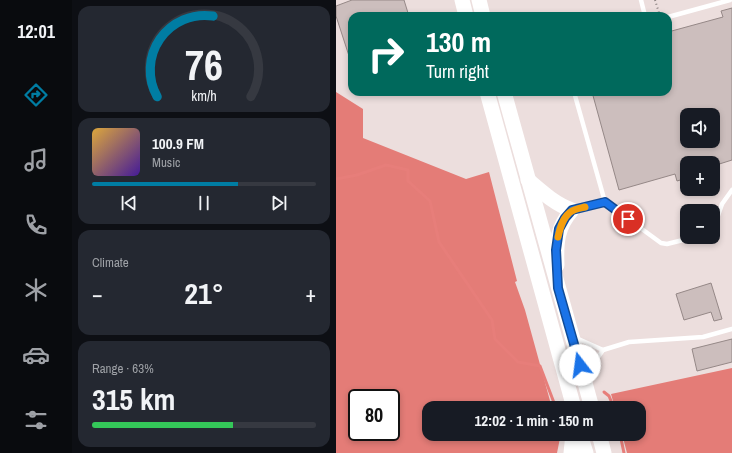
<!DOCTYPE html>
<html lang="en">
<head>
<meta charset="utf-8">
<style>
  body { margin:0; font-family:"Archivo Narrow",sans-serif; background:#242831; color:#f1f3f6; height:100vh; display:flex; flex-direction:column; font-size:15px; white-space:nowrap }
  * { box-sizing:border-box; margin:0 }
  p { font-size:13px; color:#9ea1a6 }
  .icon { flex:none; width:22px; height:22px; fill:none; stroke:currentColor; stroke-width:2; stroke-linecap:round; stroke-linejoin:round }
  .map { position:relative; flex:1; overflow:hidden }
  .details { display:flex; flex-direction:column; gap:6px; padding:6px; background:#0d0f14; width:264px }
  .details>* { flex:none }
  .top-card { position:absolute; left:12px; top:12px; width:324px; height:84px; border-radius:12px; box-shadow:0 2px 6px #0003; background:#00695c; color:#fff; overflow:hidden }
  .controls { position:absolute; left:344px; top:108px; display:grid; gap:8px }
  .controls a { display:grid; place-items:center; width:40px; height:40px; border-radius:8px; background:#171b24; box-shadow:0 2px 6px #0003; font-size:20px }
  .speed { position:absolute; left:12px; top:389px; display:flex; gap:8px; font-size:20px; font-weight:700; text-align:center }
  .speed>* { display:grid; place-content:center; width:52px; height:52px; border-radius:50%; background:#171b24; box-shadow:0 2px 6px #0003; line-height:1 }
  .speed .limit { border:2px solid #111; border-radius:6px; background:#fff; color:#111 }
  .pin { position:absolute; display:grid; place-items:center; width:34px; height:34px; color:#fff; margin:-17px; border:2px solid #fff; border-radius:50%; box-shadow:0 1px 4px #0007 }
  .me { position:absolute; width:44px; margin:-22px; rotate:345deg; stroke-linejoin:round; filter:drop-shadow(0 0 3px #0008) }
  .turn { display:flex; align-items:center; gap:14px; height:84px; padding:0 12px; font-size:18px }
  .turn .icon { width:52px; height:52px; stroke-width:2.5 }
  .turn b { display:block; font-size:28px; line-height:34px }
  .big { font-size:30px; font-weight:700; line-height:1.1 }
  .details .card { flex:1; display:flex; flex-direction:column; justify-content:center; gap:6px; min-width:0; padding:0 14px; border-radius:12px; background:#242831 }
  .details .dial { align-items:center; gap:0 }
  .dial svg { height:104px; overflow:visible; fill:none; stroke:#363941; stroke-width:7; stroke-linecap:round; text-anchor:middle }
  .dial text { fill:#f1f3f6; stroke:none }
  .song { display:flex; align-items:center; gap:12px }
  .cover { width:48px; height:48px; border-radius:6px; background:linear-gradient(135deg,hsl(40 70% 55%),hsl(260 70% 35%)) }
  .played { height:4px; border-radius:2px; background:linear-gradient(90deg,#007da3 65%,#363941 65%) }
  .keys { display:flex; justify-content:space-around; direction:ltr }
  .heat { display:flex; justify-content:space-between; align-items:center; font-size:22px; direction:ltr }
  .charge { height:6px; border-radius:3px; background:linear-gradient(90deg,#34c759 63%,#363941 0) }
  .trip { position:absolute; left:86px; top:401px; width:224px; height:40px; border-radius:12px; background:#171b24; box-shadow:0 2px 6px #0003; font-weight:700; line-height:40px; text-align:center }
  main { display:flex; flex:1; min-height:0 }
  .dock { display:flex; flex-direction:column; width:72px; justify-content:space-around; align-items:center; background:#090b0e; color:#9ea1a6 }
  .dock .icon { width:28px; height:28px }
  .dock .on { color:#007da3 }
  .dock b { font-size:18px; color:#f1f3f6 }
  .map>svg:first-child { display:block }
</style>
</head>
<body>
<main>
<nav class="dock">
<b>12:01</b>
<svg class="icon on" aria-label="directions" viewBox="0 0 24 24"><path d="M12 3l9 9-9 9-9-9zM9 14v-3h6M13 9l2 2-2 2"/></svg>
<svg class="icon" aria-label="music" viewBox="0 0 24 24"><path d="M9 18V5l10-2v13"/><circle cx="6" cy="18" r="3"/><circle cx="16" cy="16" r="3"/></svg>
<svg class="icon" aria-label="phone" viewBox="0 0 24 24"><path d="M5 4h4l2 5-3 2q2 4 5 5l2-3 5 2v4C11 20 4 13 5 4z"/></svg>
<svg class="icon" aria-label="climate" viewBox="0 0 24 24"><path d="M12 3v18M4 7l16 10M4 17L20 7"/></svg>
<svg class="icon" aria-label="car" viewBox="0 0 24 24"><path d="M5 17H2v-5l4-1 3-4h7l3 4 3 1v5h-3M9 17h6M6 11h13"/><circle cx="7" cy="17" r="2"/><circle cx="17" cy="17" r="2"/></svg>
<svg class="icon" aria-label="filters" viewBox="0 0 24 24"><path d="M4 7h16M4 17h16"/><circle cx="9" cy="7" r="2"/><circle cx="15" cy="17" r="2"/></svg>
</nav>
<section class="details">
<div class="card dial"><svg viewBox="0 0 100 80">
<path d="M14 69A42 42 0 1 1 86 69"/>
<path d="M14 69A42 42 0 0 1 57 7" stroke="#007da3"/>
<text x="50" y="56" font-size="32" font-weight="700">76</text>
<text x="50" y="72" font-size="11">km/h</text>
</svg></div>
<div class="card">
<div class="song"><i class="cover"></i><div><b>100.9 FM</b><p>Music</p></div></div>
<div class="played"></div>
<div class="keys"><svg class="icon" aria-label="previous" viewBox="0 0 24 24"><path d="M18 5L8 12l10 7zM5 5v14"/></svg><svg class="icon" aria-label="pause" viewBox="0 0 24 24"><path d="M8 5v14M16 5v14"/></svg><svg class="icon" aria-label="next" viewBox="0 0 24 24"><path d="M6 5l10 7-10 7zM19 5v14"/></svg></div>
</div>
<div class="card"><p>Climate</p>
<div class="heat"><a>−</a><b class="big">21°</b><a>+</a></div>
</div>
<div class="card"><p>Range · 63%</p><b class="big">315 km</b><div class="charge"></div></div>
</section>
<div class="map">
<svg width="396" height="453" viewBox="0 0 396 453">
  <rect width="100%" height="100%" fill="#ecdedd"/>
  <g fill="#e47c77" fill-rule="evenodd">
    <path d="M 0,92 L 27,109 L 27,138 L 130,179 L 153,172 L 181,281 L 179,282 L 189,310 L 216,408 L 93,408 L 93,434 L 223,434 L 224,438 L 221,453 L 0,453 ZM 21,398 L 55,398 L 55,432 L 21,432 Z"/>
    <polygon points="396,368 396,453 291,453 286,434 303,434 303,408 279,408 275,394"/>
  </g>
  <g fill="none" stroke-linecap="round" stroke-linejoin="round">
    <g stroke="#e77e7a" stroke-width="3">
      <polyline points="0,179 21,175 50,165 72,170 72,181 94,201 103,242 156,320 159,339 182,362 204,366 220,408"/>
      <polyline points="268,392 273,396 278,408"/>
      <polyline points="222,408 226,406"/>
      <polyline points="284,434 288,453"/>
    </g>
  </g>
  <g fill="#ccbebd" stroke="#958887" fill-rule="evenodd">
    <polygon points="16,0 68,0 72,13 62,16 16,16 16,62 15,62 0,16 0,6"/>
    <path d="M 396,8 L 396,160 L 377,166 L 377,163 L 351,163 L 351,178 L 341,181 L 339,174 L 283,190 L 256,92 L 332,92 L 332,32 L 387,17 L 385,11 ZM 351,115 L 377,115 L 377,141 L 351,141 Z"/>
    <polygon points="375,283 386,319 378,321 375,312 348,320 340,294"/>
    <polygon points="396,339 396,362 361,371 356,349"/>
  </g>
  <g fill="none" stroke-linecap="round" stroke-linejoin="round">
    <polyline stroke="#8b8281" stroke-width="2" stroke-dasharray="1 3" stroke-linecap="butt" points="319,0 324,16"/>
    <g stroke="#fff" stroke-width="4.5">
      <polyline points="305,0 309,16"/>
      <polyline points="332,17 394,0"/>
      <polyline points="238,92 269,202 238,210"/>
      <polyline points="269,202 325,243 331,244 359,237"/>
      <polyline points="377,230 386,204 396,190"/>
      <polyline points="240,338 267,350 293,342 367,337 396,329"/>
      <polyline points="250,375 267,350"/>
    </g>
    <g stroke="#fff" stroke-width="15">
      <polyline points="126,0 130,16"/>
      <polyline points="143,0 147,16"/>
      <polyline points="151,92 238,408"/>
      <polyline points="168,92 256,408"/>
      <path d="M 192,180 C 206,192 219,204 236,210 C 221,227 220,243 221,265"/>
      <polyline points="244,434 250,453"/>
      <polyline points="263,434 268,453"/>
      <polyline points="235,453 237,434"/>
    </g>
  </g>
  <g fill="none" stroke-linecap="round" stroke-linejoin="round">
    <g stroke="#114b97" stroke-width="10">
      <polyline id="route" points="244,365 222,288 220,250 223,229 229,218 236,210 269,202 292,219"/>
    </g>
    <use href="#route" stroke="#1a73e8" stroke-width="7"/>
    <path stroke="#f59e0b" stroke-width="7" d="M 222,237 C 224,228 227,216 236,211 C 239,209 245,208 249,207"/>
  </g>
</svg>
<div class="controls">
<a><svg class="icon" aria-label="sound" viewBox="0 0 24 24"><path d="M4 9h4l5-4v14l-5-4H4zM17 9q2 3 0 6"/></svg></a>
<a>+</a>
<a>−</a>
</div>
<div class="speed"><div class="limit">80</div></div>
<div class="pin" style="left:292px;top:219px;background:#d93025"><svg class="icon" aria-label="arrive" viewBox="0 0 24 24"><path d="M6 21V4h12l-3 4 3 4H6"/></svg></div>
<svg class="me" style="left:244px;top:365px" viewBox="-20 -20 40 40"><circle r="19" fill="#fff"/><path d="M0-13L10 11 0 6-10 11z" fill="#1a73e8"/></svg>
<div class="trip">12:02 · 1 min · 150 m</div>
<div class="top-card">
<div class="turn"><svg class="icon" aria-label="right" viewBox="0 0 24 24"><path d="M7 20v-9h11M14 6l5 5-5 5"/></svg><div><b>130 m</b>Turn right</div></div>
</div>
</div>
</main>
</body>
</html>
